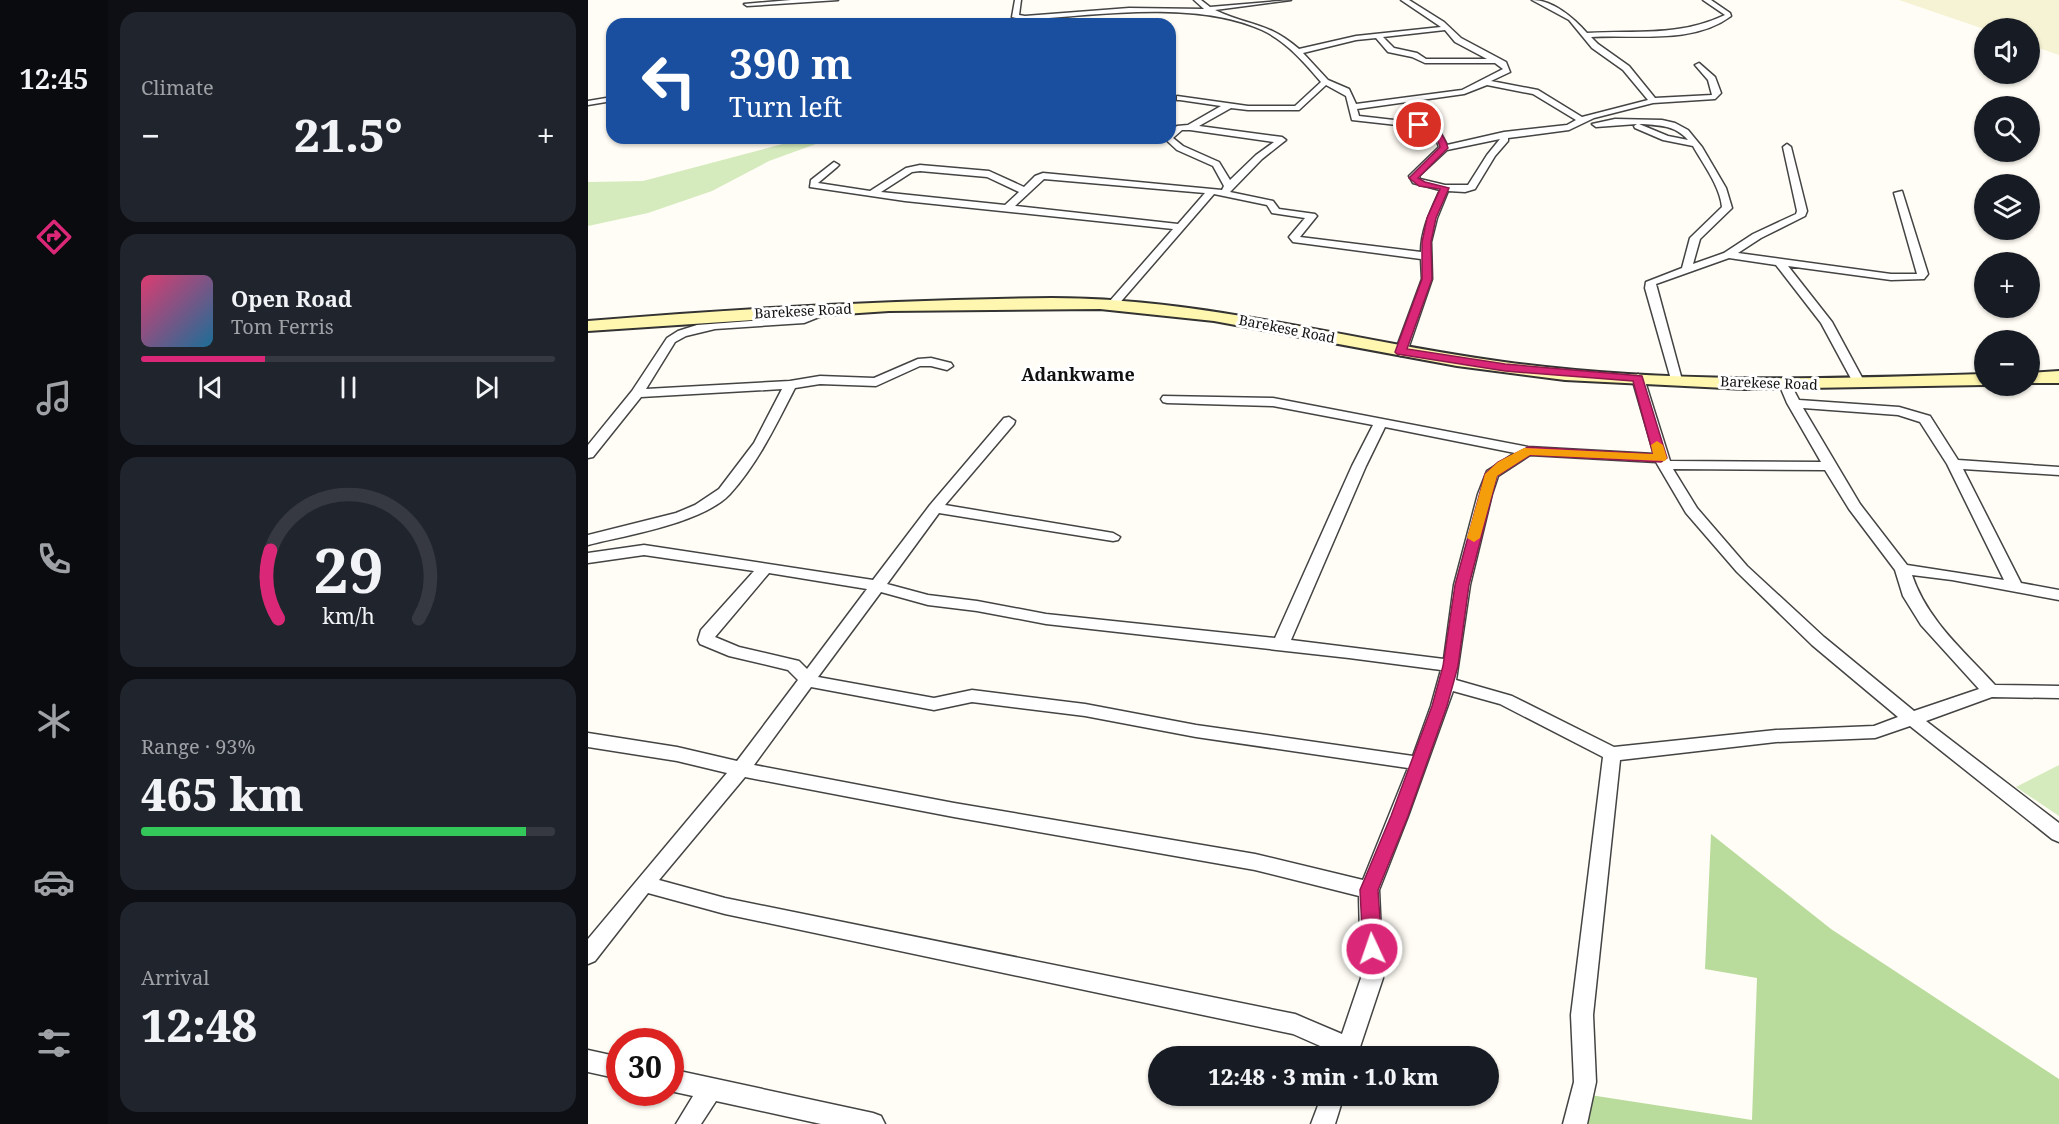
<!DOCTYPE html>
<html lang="en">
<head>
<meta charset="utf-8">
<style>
  body { margin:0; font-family:"Noto Serif",serif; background:#20242c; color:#f1f3f6; height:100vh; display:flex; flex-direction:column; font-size:22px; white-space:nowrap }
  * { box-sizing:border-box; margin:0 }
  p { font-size:20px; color:#9ea1a6 }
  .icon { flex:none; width:33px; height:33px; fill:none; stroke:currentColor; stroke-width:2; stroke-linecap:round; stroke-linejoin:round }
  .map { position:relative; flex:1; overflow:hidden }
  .sheet { display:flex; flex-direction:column; gap:12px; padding:12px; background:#0d0f14; width:480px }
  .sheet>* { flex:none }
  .guide { position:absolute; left:18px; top:18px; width:570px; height:126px; border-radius:18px; box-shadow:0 2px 4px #0004; background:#1a4fa0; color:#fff; overflow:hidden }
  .controls { position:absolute; left:1386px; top:18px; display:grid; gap:12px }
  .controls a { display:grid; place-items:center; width:66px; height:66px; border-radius:50%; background:#171b24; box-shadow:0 2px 4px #0004; font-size:30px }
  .speed { position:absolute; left:18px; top:1028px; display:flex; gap:12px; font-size:30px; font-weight:700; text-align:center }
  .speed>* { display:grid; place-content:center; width:78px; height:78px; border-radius:50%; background:#171b24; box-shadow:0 2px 4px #0004; line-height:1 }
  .speed .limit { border:9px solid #d22; background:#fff; color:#111 }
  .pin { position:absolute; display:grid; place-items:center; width:51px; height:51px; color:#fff; margin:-26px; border:3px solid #fff; border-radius:50%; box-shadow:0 2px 6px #0007 }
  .me { position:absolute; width:66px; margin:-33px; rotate:357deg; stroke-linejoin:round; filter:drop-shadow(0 0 4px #0008) }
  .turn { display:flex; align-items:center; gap:21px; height:126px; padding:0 24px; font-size:27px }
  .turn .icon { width:78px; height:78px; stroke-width:2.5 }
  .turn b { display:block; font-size:42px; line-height:51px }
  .big { font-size:45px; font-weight:800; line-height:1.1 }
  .sheet .card { flex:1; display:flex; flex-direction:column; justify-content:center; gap:9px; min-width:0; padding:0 21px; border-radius:18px; background:#20242c }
  .sheet .dial { align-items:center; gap:0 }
  .dial svg { height:156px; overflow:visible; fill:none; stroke:#363941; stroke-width:7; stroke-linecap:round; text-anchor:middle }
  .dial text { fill:#f1f3f6; stroke:none }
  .song { display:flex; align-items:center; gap:18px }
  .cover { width:72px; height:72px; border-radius:9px; background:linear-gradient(135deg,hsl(340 70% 55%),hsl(200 70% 35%)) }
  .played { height:6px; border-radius:3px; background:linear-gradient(90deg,#db2777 30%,#363941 30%) }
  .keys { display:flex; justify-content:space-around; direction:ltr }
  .heat { display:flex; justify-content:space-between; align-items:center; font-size:33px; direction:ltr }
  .charge { height:9px; border-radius:4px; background:linear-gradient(90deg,#34c759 93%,#363941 0) }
  .trip { position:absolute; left:560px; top:1046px; width:351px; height:60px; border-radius:30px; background:#171b24; box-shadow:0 2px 4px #0004; font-weight:800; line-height:60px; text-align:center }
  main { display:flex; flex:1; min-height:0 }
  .tabs { display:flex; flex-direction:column; width:108px; justify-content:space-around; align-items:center; background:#090b0e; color:#9ea1a6 }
  .tabs .icon { width:42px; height:42px }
  .tabs .active { color:#db2777 }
  .tabs b { font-size:27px; color:#f1f3f6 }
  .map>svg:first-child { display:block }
</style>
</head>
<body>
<main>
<nav class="tabs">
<b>12:45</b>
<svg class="icon active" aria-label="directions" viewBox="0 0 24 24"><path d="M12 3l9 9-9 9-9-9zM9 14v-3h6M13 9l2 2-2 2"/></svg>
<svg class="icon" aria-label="music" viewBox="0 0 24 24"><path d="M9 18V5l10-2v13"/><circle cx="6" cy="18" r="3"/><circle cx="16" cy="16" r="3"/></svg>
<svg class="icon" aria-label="phone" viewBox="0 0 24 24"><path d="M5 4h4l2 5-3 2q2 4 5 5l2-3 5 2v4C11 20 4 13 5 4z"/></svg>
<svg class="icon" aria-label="climate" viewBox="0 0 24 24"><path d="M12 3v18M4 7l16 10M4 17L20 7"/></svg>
<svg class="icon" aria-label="car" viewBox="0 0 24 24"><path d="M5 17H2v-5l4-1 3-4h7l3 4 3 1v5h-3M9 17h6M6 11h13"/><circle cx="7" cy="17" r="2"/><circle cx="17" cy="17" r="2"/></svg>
<svg class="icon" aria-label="filters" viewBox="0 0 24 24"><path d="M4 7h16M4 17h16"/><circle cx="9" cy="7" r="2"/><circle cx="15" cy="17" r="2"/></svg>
</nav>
<section class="sheet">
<div class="card"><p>Climate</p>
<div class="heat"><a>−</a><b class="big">21.5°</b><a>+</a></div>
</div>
<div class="card">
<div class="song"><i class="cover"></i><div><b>Open Road</b><p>Tom Ferris</p></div></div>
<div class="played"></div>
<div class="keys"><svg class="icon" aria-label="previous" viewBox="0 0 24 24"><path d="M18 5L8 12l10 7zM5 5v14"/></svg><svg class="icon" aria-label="pause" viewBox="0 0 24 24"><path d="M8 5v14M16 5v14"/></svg><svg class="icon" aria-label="next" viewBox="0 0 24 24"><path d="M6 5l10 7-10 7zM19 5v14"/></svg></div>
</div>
<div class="card dial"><svg viewBox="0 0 100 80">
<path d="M14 69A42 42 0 1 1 86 69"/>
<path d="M14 69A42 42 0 0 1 10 34" stroke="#db2777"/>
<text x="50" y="56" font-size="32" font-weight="700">29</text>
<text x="50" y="72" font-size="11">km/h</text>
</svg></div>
<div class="card"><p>Range · 93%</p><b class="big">465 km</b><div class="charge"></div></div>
<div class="card"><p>Arrival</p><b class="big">12:48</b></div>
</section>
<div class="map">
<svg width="1471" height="1124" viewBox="0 0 1471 1124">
  <rect width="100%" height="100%" fill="#fffdf5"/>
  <polygon fill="#f6f3d4" points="1311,0 1471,0 1471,55 1442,45 1442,28 1396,29"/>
  <g fill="#d5ebbd">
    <polygon points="217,138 256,138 228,144 181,161 124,191 60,213 0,226 0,182 55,181"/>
    <polygon points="1471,765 1471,816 1428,787"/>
  </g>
  <polygon fill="#b9dc9c" points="1123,834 1243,929 1471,1079 1471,1124 997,1124 1002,1095 1164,1120 1169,978 1117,969"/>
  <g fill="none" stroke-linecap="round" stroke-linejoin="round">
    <g stroke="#444" stroke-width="3">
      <g id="minor">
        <polygon points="203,0 250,0 159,6 156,4"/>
        <path d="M 427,0 L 433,0 L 431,15 L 437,16 L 541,8 L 616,9 L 606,0 L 613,0 L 622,7 L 703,0 L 627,10 C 661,26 680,22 711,49 L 768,36 L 853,27 L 813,0 L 821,0 L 856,22 L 873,38 L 918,62 L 922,72 L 903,81 L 950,90 L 994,117 L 1060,100 L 1035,70 L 1004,48 L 981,20 L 944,0 C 965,0 986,18 999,33 C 1049,30 1090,37 1137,15 L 1115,0 L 1123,0 L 1142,13 L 1143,16 C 1104,45 1048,34 1003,37 L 1010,44 L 1041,66 L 1067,98 L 1124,95 L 1120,80 L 1107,65 L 1111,63 L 1127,77 L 1133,93 L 1127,99 L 1065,103 L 1006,118 L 981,130 L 920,138 L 920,141 L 907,156 L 887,189 L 877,192 L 860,191 L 849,218 L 843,242 L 844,279 L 819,352 L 813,356 L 807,352 L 834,279 L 833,259 L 705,242 L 701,237 L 717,218 L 684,213 L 679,205 L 626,194 L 529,306 L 525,307 L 519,304 L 521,302 L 585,229 L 317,201 L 222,187 L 223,180 L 246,162 L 251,165 L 249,167 L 230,183 L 282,191 L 318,168 L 332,165 L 401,171 L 436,187 L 447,176 L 455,173 L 634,190 L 636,186 L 625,166 L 589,150 L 576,138 L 582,138 L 582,132 L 589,126 L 600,125 L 633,106 L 592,100 L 589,100 L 589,96 L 660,106 L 707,106 L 733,82 C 716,62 698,41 674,30 C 608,0 509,15 437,20 L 424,17 ZM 857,30 L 867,42 L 899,59 L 838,59 L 829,53 L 806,48 L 795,37 ZM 788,38 L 800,52 L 824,57 L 837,63 L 907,63 L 915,69 L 874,90 L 768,104 L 761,89 L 740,80 L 715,53 L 768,40 ZM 738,85 L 758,96 L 764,120 L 836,128 L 847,136 L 851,147 L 821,176 L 825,183 L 852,190 C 843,210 833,230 833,252 L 712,237 L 729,216 L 727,214 L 691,209 L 685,201 L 642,192 L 674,159 L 698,140 L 694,137 L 611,126 L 643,108 L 660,110 L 711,110 ZM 899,85 L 945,94 L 988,120 L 979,125 L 916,132 L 859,145 L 851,130 L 841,124 L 771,116 L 769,109 L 876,94 ZM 594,130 L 602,130 L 686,142 L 668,155 L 642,180 L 631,162 L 595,146 L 585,138 ZM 912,139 L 899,155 L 880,185 L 857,185 L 832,179 L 831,176 L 859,150 ZM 332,171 L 399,177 L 431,192 L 417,205 L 293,192 L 324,172 ZM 456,179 L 617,193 L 590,224 L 427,206 Z"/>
        <polygon points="24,97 24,101 0,105 0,101"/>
        <path d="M 1027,119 L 1074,120 L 1087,123 L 1100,130 L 1114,147 L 1138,188 L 1144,208 L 1112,239 L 1105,264 L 1136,253 L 1165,234 L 1208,214 L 1209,211 L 1195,147 L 1199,144 L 1203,147 L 1219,211 L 1217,216 L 1173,238 L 1150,253 L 1303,274 L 1329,274 L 1306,193 L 1314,191 L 1340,274 L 1336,279 L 1303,280 L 1200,266 L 1244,322 L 1277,383 L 1275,386 L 1267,386 L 1233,323 L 1188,265 L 1141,258 L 1068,284 L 1094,380 L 1092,383 L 1084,383 L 1057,288 L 1058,282 L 1094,268 L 1102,238 L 1134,207 C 1132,186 1115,164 1105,146 L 1075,140 L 1047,128 L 1046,126 L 1049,124 L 1008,127 L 1004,124 ZM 1051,124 C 1070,125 1087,125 1100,140 L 1080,136 Z"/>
        <path d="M 242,306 L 248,309 L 246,311 L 216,323 L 127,329 L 98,336 L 87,342 L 58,389 L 202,381 L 232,376 L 286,378 L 330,359 L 343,358 L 363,363 L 365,366 L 359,370 L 343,366 L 332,366 L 288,386 L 232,384 L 207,388 C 188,425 170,463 142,494 C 115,523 39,535 0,545 L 0,535 L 88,513 L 107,505 L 131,489 L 166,443 L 194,389 L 53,397 L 5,457 L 0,458 L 0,445 L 44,391 L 79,338 L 90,331 L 109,325 L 216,317 Z"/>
        <path d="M 1050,374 L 1056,378 L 1082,461 L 1233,462 L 1199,403 L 1191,384 L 1197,380 L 1201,381 L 1211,400 L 1311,407 L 1342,416 L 1370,460 L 1471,467 L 1471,475 L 1375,469 L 1433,583 L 1471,590 L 1471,600 L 1364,580 L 1324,575 C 1339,620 1376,651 1407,685 L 1471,686 L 1471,698 L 1404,697 L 1338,721 L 1471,823 L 1471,842 L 1464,839 L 1322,726 L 1287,738 L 1188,742 L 1032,760 L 1005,1015 L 1008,1082 L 999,1124 L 975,1124 L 986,1082 L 983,1015 L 1015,757 L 912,704 L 865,691 L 820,816 L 791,890 L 795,978 L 769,1056 L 747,1056 L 748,1053 L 705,1034 L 137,914 L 60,893 L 7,961 L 0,964 L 0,939 L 139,773 L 89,761 L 0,747 L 0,733 L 89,747 L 149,761 L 210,680 L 200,670 L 141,656 L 112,644 L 110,640 L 113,630 L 166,571 L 56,555 L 0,563 L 0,553 L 56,545 L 285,580 L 342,505 L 416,418 L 421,417 L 427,421 L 426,424 L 357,505 L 525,533 L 532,537 L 530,540 L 525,541 L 351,513 L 299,584 L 340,595 L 389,601 L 458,614 L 687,638 L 764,466 L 785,425 L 685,406 L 579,403 L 575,402 L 573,399 L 575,396 L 685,398 L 940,447 L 1066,454 L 1044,378 ZM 1215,408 L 1310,415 L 1332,422 L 1359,464 L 1416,580 L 1319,565 L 1272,504 ZM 797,427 L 927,453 L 899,471 L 890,494 L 866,585 L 856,659 L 703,640 L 778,466 ZM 942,455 L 1068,462 L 1098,513 L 1149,572 L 1224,645 L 1310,717 L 1286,726 L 1188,730 L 1026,747 L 924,696 L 868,680 L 882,585 L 904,494 L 910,476 ZM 1085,469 L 1237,470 L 1261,509 L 1307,570 L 1315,596 L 1333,625 L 1391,689 L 1326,711 L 1236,637 L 1159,566 L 1109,508 ZM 181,573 L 279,589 L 219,669 L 211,661 L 151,647 L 127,637 ZM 293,592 L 340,605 L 389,611 L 458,624 L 761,658 L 853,670 L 843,706 L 825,756 L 608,725 L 497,704 L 384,690 L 346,698 L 230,677 ZM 223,687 L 346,710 L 384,702 L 497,716 L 608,737 L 820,768 L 775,880 L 667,854 L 366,803 L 166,765 ZM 157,777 L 366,817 L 667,870 L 771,896 L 773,978 L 754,1034 L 707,1014 L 137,898 L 71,880 Z"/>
        <polygon points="0,1050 32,1057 32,1079 0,1072"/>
        <polygon points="82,1069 285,1113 293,1116 297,1124 233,1124 128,1101 113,1124 88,1124 105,1096 82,1091"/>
        <polygon points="734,1095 756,1095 747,1124 723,1124"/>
      </g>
    </g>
    <g stroke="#333" stroke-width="4">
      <g id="secondary">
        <path d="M 464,298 C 618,298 765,342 916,362 C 1075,384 1237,379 1396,374 L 1396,385 L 1157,389 L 977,380 L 869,366 L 626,321 L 512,309 L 301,311 L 0,331 L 0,321 C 155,308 309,300 464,298 Z"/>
        <polygon points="1471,371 1471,383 1442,383 1442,373"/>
      </g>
    </g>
    <use href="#minor" fill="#fff" fill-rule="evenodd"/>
    <use href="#secondary" fill="#fff6b0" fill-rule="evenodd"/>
  </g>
  <path fill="#db2777" stroke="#8e194d" stroke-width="1.5" d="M 831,123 C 847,127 855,131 860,148 L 830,178 L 837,182 L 861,188 L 848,218 L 843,242 L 844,279 L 819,349 L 917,364 L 1054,376 L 1079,458 L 1073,462 L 942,455 L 909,476 L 881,585 L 870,666 L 859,706 L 820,816 L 790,890 L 794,949 L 791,955 L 784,957 L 778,955 L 775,949 L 772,890 L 803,816 L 844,706 L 855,666 L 867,585 L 897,474 L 910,462 L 940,447 L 1065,454 L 1045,381 L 917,371 L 809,354 L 807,352 L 834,279 L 834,242 L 839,218 L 852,189 L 831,186 L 821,178 L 852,147 C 848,133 842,131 828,127 L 827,125 Z"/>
  <polygon fill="#f59e0b" points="1069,441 1075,445 1079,458 1077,461 942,455 909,476 892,538 886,542 879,538 897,474 910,462 936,448 1065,454 1063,445"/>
  <g text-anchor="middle" stroke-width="6" stroke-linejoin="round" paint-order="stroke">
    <g font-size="14" fill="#111" stroke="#fff">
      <text transform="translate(215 311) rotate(-3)" y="5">Barekese Road</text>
      <text transform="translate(699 329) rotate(11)" y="5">Barekese Road</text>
      <text transform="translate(1181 383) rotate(2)" y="5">Barekese Road</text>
    </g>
    <g font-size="18" font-weight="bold" fill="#111" stroke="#fff">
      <text x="490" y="381">Adankwame</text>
    </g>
  </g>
</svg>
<div class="controls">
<a><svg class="icon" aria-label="sound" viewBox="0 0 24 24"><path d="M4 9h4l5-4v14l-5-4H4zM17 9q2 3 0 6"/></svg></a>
<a><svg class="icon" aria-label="search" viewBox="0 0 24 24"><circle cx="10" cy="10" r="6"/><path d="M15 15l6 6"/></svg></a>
<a><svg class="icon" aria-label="layers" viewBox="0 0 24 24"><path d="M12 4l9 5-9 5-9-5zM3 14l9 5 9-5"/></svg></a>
<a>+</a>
<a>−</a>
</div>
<div class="speed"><div class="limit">30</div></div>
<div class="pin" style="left:831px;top:125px;background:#d93025"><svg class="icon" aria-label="arrive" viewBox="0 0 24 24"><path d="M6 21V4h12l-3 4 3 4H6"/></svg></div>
<svg class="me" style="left:784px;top:949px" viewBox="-20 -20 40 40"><circle r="17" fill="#db2777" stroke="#fff" stroke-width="3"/><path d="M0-11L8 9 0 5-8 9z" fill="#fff"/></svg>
<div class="trip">12:48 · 3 min · 1.0 km</div>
<div class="guide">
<div class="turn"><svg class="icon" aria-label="left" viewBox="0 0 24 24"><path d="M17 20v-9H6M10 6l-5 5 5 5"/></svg><div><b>390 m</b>Turn left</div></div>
</div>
</div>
</main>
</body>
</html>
